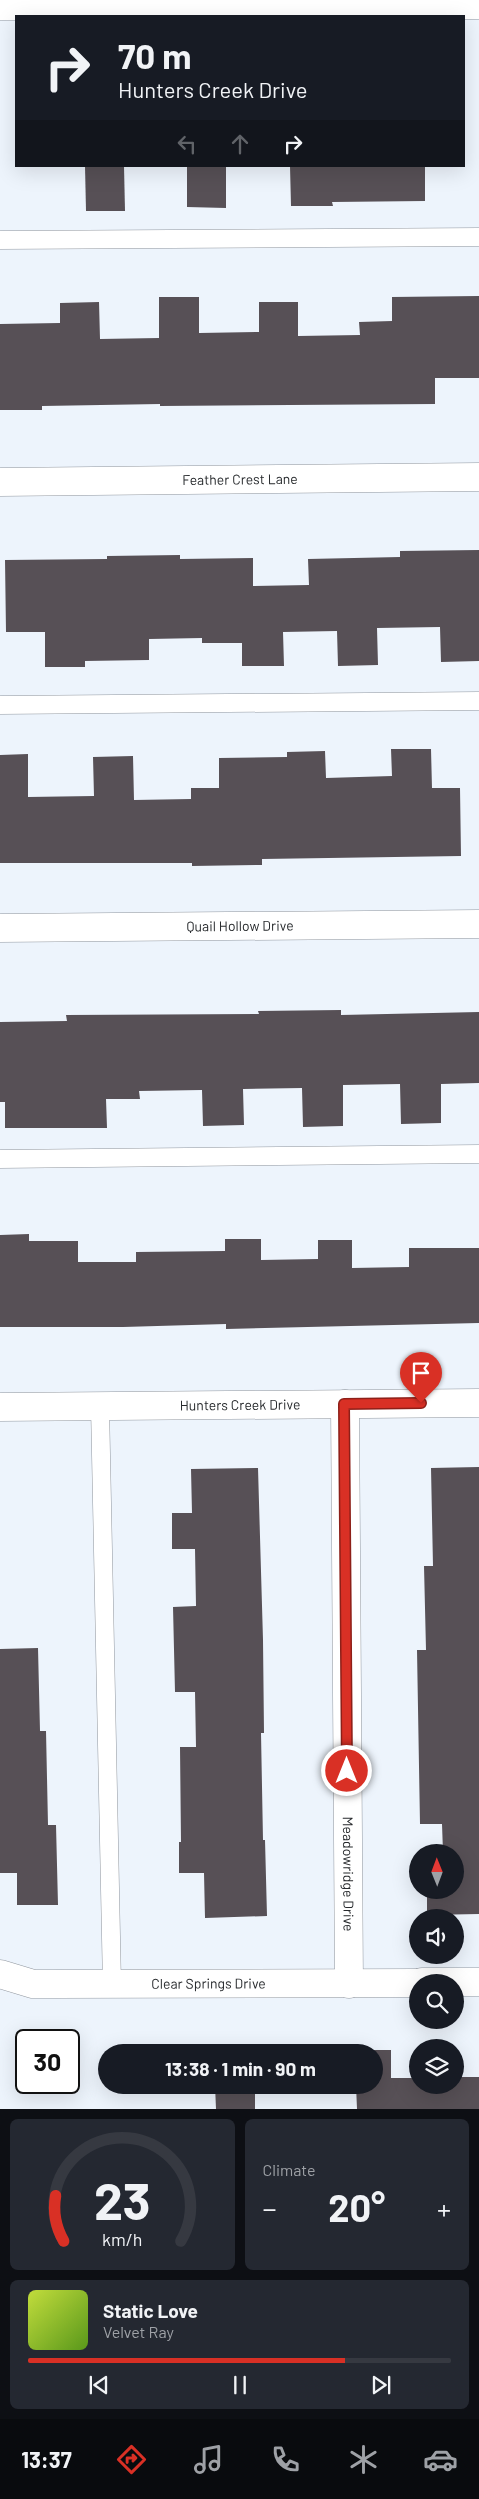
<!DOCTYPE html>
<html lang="en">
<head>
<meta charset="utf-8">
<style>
  body { margin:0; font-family:Barlow,sans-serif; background:#242831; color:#f1f3f6; height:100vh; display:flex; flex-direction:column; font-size:19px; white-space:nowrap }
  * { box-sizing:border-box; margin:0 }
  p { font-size:16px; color:#9ea1a6 }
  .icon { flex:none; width:28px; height:28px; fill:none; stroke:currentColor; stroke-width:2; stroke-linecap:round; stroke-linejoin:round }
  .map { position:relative; height:2109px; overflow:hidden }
  .panel { display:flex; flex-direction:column; gap:10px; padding:10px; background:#0d0f14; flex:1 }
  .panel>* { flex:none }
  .top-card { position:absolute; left:15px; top:15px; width:450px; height:152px; border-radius:0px; box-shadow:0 5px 20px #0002; background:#171b24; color:#f1f3f6; overflow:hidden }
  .needle { width:32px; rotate:359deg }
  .fabs { position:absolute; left:409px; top:1844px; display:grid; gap:10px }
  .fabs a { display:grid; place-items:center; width:55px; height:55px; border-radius:50%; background:#171b24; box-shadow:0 5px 20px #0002; font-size:25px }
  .speed { position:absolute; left:15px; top:2029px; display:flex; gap:10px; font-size:25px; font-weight:700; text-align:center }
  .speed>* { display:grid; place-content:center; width:65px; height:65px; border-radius:50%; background:#171b24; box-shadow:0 5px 20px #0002; line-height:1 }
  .speed .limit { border:2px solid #111; border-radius:8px; background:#fff; color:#111 }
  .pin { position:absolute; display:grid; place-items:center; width:42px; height:42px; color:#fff; margin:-51px -21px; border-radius:50% 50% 50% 0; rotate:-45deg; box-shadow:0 0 5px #0007 }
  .pin .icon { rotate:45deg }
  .me { position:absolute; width:55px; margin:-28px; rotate:0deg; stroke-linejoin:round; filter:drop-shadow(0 0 4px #0008) }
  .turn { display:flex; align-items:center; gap:18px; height:105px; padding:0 20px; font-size:22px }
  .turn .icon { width:65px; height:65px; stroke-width:2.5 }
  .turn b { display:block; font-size:35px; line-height:42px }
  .lanes { display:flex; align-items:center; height:48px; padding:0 20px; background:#0003; justify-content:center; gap:25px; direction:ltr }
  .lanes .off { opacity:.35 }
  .big { font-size:38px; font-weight:700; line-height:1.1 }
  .panel .widget { flex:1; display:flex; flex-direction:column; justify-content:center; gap:8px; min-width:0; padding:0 18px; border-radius:8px; background:#242831 }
  .panel .dial { align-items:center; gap:0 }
  .dial svg { height:130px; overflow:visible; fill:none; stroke:#363941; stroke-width:7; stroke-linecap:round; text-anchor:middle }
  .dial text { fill:#f1f3f6; stroke:none }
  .song { display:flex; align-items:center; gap:15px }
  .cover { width:60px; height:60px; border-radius:8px; background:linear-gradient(135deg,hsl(70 70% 55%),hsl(90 70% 35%)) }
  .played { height:5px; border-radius:2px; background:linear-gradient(90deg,#d93025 75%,#363941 75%) }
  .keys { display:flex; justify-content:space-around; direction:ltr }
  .heat { display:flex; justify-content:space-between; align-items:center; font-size:28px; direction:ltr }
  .panel .tiles { flex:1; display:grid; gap:10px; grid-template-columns:1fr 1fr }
  .widget:last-child { grid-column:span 2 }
  .trip { position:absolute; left:98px; top:2044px; width:285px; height:50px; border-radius:25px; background:#171b24; box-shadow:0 5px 20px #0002; font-weight:700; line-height:50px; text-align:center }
  .menu { display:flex; height:80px; justify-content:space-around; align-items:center; background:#090b0e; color:#9ea1a6 }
  .menu .icon { width:35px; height:35px }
  .menu .on { color:#d93025 }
  .menu b { font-size:22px; color:#f1f3f6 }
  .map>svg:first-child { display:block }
</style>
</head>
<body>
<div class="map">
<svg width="479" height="2109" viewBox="0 0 479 2109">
  <rect width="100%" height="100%" fill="#edf4fc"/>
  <g fill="#575056">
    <polygon points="85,166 124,166 125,211 86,211"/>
    <polygon points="187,166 226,166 226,208 187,207"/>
    <polygon points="290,166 425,166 425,201 332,202 333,206 291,206"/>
    <polygon points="479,296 479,378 435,378 435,404 160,406 160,404 42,406 42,410 0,410 0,324 60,323 60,303 99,302 100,339 159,338 159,297 199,297 199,333 259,332 259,302 298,302 298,336 360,335 359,322 392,321 392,297"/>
    <polygon points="479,550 479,661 441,662 440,627 377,628 378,665 338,666 337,631 283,632 284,666 242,666 242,643 202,643 202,638 149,639 149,660 85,661 85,667 45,667 45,632 6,632 5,560 107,559 107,556 180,555 180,559 253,558 253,586 309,585 308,559 400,557 400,551"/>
    <polygon points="391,749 431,749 432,788 460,788 461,856 262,859 262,865 192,866 192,863 0,863 0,755 28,754 28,797 94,796 93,757 133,756 134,800 191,799 191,788 219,788 219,758 287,757 287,752 325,751 326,778 392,776"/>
    <polygon points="341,1010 341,1015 479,1012 479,1083 441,1084 441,1123 401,1124 400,1084 343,1085 343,1126 303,1127 302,1088 243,1089 244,1125 203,1126 202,1090 139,1091 140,1099 106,1099 107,1128 5,1128 5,1102 0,1102 0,1022 67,1021 66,1015 259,1014 258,1011"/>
    <polygon points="29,1234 29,1241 78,1241 78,1262 136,1262 136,1252 225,1251 225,1239 261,1239 261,1260 318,1259 318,1240 352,1240 352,1268 409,1267 409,1248 479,1248 479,1323 226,1329 226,1324 123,1327 0,1327 0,1235"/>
    <polygon points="479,1467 479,1914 427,1915 427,1890 455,1890 455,1852 443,1852 442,1824 420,1824 417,1650 426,1650 424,1566 433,1566 431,1468"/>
    <polygon points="258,1468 263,1640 264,1733 261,1733 263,1840 265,1840 267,1916 205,1918 204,1873 179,1873 179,1842 181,1842 180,1747 196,1747 195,1692 175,1692 173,1607 196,1606 195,1549 172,1549 172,1513 192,1513 191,1469"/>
    <polygon points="38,1648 40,1731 46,1731 48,1825 56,1825 58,1905 17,1905 17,1873 0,1873 0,1649"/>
    <polygon points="356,2050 391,2050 391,2078 418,2078 418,2085 455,2085 455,2077 479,2077 479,2109 357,2109 356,2085 374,2085 374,2052 356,2052"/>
    <polygon points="254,2051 254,2052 215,2052"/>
    <polygon points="215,2085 255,2085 255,2109 216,2109"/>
  </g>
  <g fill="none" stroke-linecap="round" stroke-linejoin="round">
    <g stroke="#91979f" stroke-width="19">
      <g id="service">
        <polyline points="0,240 479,237"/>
        <polyline points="0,705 479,701"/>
        <polyline points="0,1159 479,1154"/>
        <polyline points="100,1406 112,1985"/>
      </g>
    </g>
    <g stroke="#91979f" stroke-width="29">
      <g id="minor">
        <polyline points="0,6 479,5"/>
        <path id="s1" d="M 0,482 L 479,477"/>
        <path id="s2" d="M 0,928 L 479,924"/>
        <path id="s3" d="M 345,1404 L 349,1984"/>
        <path id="s4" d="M 0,1407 L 479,1403"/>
        <path id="s5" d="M 0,1974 L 33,1984 L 53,1984 L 418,1983"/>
        <polyline points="422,1982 479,1982"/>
      </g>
    </g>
    <use href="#service" stroke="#fff" stroke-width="18"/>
    <use href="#minor" stroke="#fff" stroke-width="28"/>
  </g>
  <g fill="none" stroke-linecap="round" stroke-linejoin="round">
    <g stroke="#8d1f18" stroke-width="12">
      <polyline id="route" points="347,1771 344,1404 421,1403"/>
    </g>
    <use href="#route" stroke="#d93025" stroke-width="9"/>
  </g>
  <g text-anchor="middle" stroke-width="5" stroke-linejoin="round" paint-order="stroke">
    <g font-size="14" fill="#272a2d" stroke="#edf4fc">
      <text dy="5" stroke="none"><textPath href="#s1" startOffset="240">Feather Crest Lane</textPath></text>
      <text dy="5" stroke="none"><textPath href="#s2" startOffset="240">Quail Hollow Drive</textPath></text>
      <text dy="5" stroke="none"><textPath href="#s4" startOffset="240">Hunters Creek Drive</textPath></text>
      <text dy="5" stroke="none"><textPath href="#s3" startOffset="470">Meadowridge Drive</textPath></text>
      <text dy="5" stroke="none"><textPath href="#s5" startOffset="210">Clear Springs Drive</textPath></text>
    </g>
  </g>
</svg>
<div class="fabs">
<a><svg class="needle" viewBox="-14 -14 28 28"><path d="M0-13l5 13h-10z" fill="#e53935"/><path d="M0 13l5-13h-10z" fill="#9ea1a6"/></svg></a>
<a><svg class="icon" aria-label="sound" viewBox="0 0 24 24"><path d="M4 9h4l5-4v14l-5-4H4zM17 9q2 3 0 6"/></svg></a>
<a><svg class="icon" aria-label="search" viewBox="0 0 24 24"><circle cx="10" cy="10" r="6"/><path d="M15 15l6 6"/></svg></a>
<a><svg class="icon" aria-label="layers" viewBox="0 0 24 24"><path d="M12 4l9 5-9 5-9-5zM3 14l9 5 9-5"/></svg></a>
</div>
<div class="speed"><div class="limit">30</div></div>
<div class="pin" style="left:421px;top:1403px;background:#d93025"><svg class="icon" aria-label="arrive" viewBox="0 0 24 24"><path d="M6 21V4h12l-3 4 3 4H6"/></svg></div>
<svg class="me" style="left:347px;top:1771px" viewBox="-20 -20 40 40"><circle r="17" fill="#d93025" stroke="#fff" stroke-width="3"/><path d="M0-11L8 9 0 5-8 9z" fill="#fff"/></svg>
<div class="trip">13:38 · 1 min · 90 m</div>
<div class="top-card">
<div class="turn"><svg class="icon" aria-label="right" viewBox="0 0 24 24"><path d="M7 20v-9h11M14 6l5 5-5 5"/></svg><div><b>70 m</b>Hunters Creek Drive</div></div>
<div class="lanes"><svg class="icon off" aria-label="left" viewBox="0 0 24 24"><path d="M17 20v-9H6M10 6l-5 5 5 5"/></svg><svg class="icon off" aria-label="ahead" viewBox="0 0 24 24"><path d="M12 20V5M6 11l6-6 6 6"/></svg><svg class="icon" aria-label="right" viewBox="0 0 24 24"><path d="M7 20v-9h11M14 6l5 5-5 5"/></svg></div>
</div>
</div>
<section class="panel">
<div class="tiles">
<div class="widget dial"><svg viewBox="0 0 100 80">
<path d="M14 69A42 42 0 1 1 86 69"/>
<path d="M14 69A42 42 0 0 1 9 41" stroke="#d93025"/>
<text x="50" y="56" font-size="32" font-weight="700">23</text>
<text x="50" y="72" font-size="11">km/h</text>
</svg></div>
<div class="widget"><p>Climate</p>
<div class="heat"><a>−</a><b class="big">20°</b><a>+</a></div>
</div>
<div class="widget">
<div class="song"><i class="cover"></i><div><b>Static Love</b><p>Velvet Ray</p></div></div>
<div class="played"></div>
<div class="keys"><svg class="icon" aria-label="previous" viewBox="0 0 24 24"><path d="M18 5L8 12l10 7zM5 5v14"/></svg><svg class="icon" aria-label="pause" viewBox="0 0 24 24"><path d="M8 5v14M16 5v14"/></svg><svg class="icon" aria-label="next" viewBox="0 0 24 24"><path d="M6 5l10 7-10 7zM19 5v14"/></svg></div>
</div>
</div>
</section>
<nav class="menu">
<b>13:37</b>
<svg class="icon on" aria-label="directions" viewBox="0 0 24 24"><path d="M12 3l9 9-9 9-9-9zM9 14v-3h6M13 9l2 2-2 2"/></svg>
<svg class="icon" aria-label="music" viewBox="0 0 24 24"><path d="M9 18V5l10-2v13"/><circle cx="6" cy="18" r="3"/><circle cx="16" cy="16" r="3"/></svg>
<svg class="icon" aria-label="phone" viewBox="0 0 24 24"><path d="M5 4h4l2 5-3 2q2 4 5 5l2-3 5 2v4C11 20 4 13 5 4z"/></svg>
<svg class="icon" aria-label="climate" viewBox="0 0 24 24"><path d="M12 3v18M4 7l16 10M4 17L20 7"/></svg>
<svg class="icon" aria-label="car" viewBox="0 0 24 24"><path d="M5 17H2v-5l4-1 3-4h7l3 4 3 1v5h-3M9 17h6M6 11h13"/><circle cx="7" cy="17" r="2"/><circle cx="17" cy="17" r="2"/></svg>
</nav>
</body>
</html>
